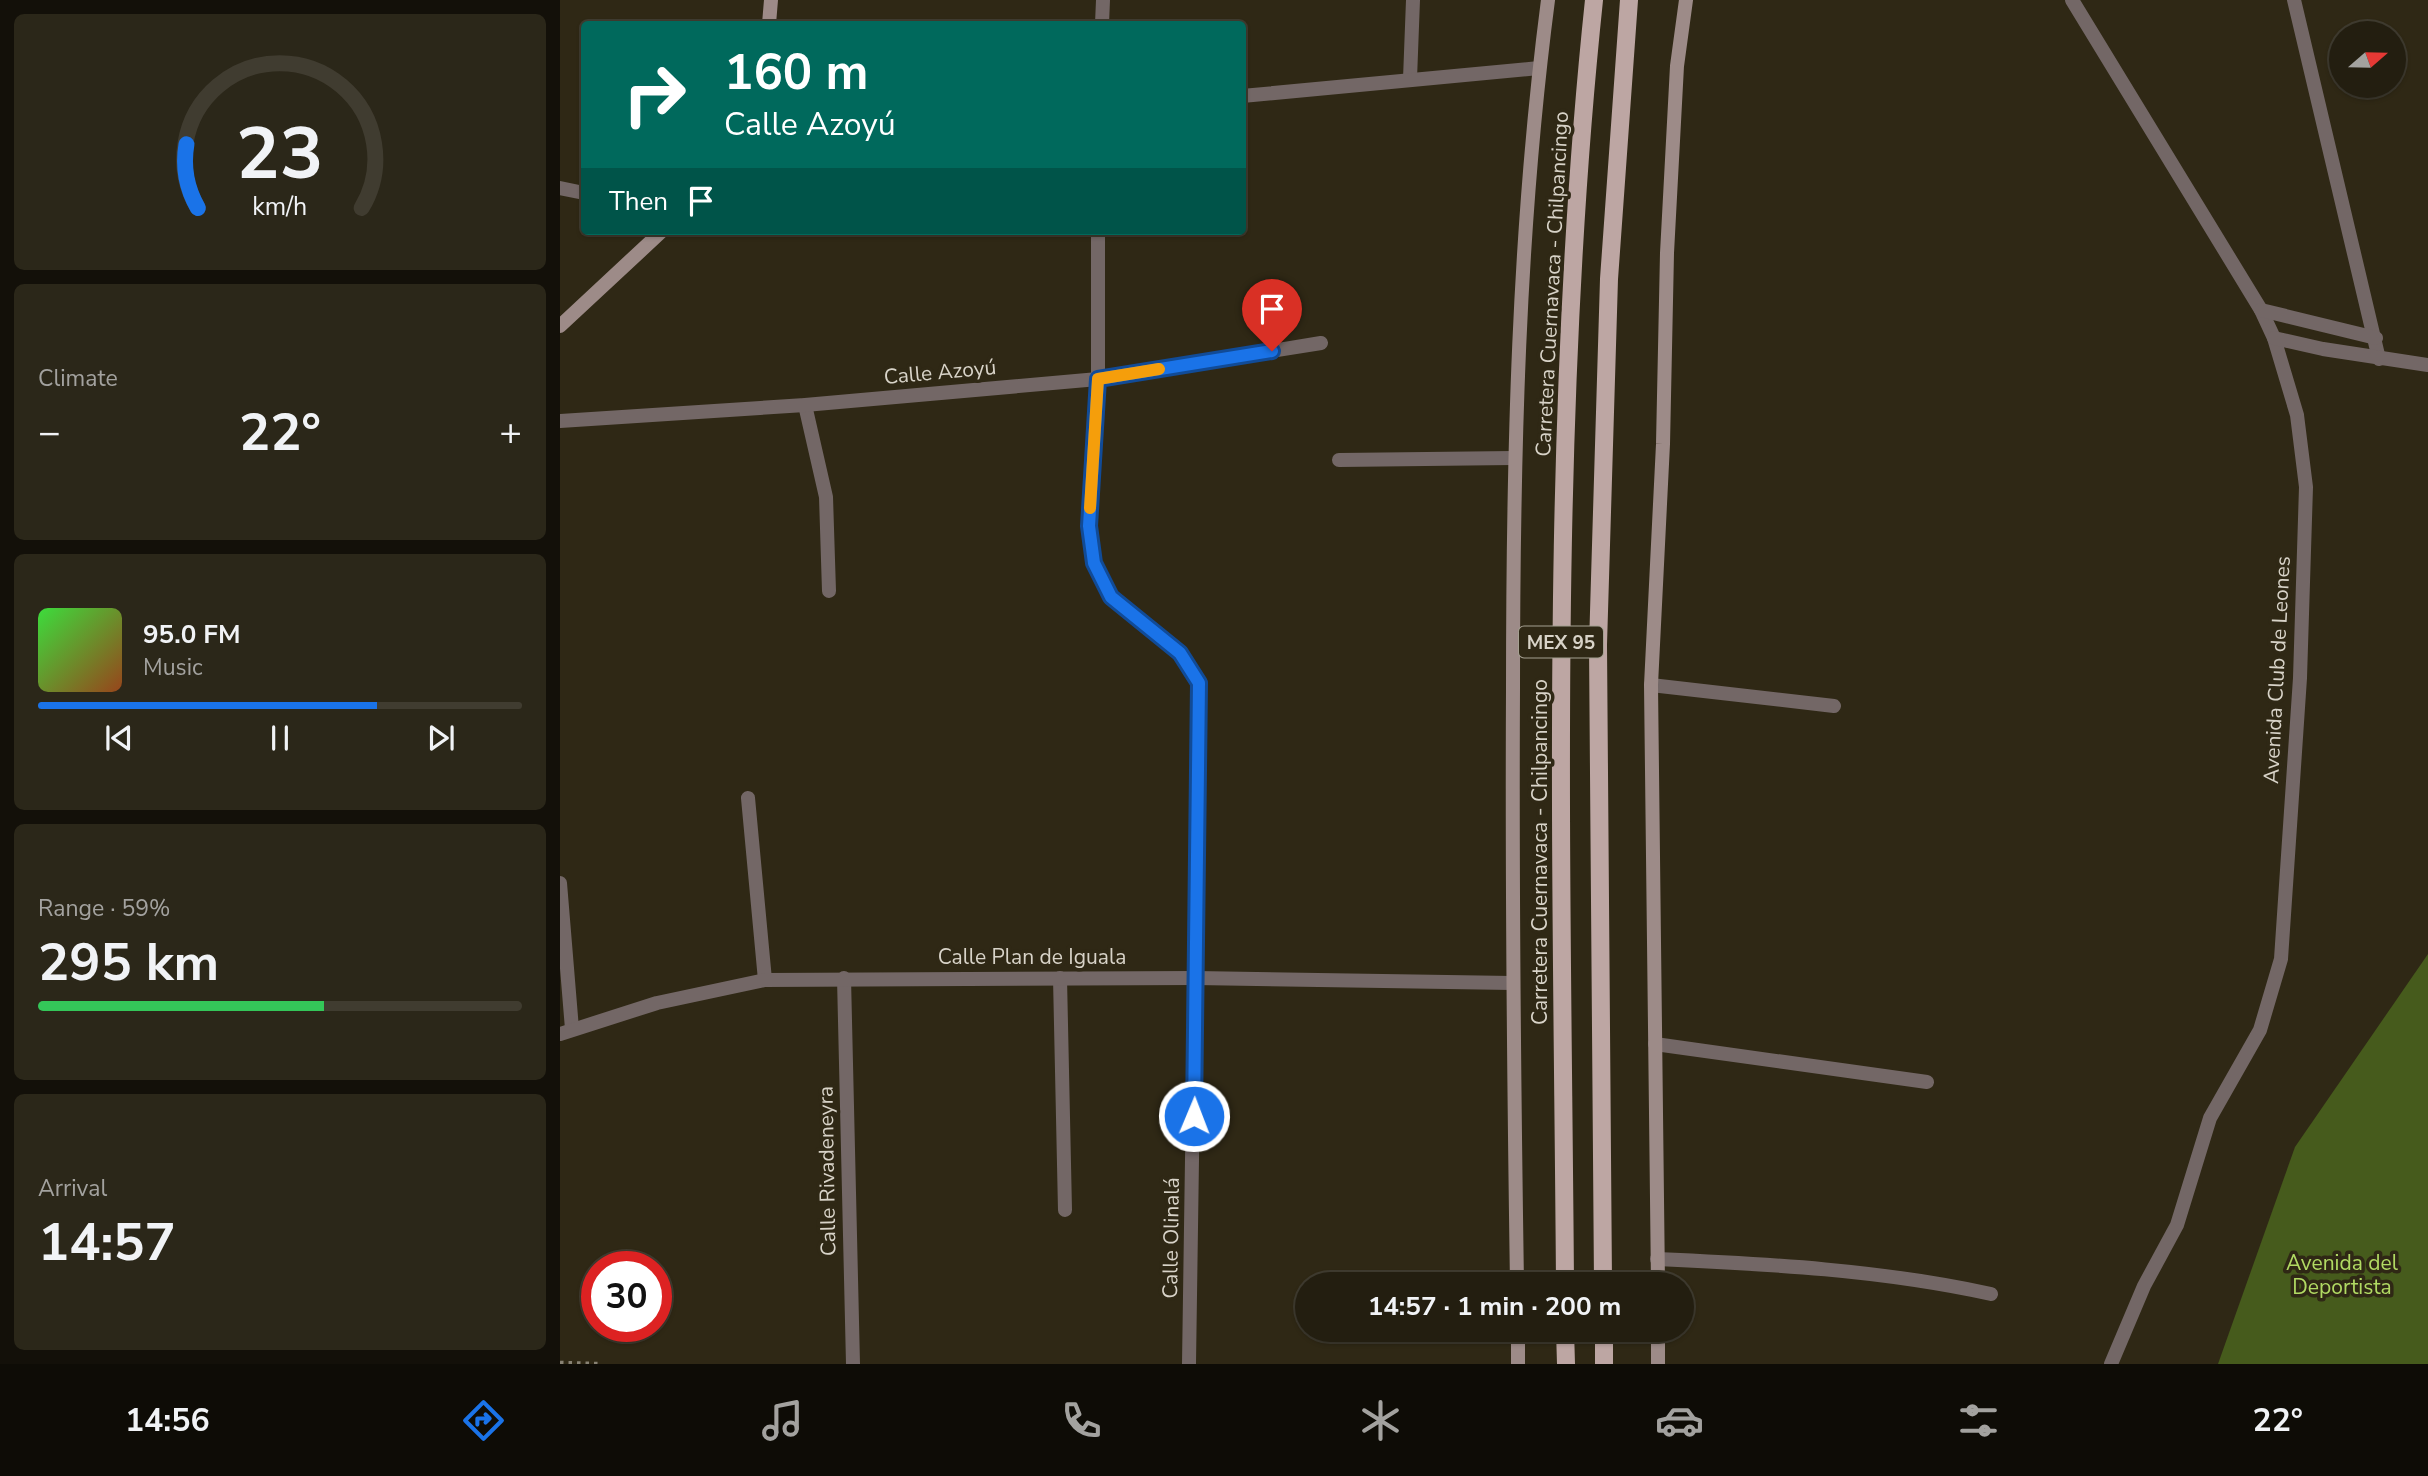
<!DOCTYPE html>
<html lang="en">
<head>
<meta charset="utf-8">
<style>
  body { margin:0; font-family:"Nunito Sans",sans-serif; background:#2b2719; color:#f1f3f6; height:100vh; display:flex; flex-direction:column; font-size:26px; white-space:nowrap }
  * { box-sizing:border-box; margin:0 }
  p { font-size:23px; color:#a3a29f }
  .icon { flex:none; width:38px; height:38px; fill:none; stroke:currentColor; stroke-width:2; stroke-linecap:round; stroke-linejoin:round }
  .map { position:relative; flex:1; overflow:hidden }
  .drawer { display:flex; flex-direction:column; gap:14px; padding:14px; background:#131009; width:560px }
  .drawer>* { flex:none }
  .banner { position:absolute; left:21px; top:21px; width:665px; height:214px; border-radius:7px; box-shadow:0 2px 5px #0004,0 0 0 2px #403c30; background:#00695c; color:#fff; overflow:hidden }
  .needle { width:46px; rotate:70deg }
  .controls { position:absolute; left:1769px; top:21px; display:grid; gap:14px }
  .controls a { display:grid; place-items:center; width:77px; height:77px; border-radius:50%; background:#231e10; box-shadow:0 2px 5px #0004,0 0 0 2px #403c30; font-size:35px }
  .speed { position:absolute; left:21px; top:1251px; display:flex; gap:14px; font-size:35px; font-weight:700; text-align:center }
  .speed>* { display:grid; place-content:center; width:91px; height:91px; border-radius:50%; background:#231e10; box-shadow:0 2px 5px #0004,0 0 0 2px #403c30; line-height:1 }
  .speed .limit { border:10px solid #d22; background:#fff; color:#111 }
  .pin { position:absolute; display:grid; place-items:center; width:60px; height:60px; color:#fff; margin:-72px -30px; border-radius:50% 50% 50% 0; rotate:-45deg; box-shadow:0 0 7px #0007 }
  .pin .icon { rotate:45deg }
  .me { position:absolute; width:77px; margin:-38px; rotate:1deg; stroke-linejoin:round; filter:drop-shadow(0 0 5px #0008) }
  .turn { display:flex; align-items:center; gap:24px; height:147px; padding:0 28px; font-size:32px }
  .turn .icon { width:91px; height:91px; stroke-width:2.5 }
  .turn b { display:block; font-size:49px; line-height:60px }
  .then { display:flex; align-items:center; height:66px; padding:0 28px; background:#0003; gap:14px; font-size:26px }
  .big { font-size:52px; font-weight:700; line-height:1.1 }
  .drawer .widget { flex:1; display:flex; flex-direction:column; justify-content:center; gap:10px; min-width:0; padding:0 24px; border-radius:10px; background:#2b2719 }
  .drawer .dial { align-items:center; gap:0 }
  .dial svg { height:182px; overflow:visible; fill:none; stroke:#403c30; stroke-width:7; stroke-linecap:round; text-anchor:middle }
  .dial text { fill:#f1f3f6; stroke:none }
  .song { display:flex; align-items:center; gap:21px }
  .cover { width:84px; height:84px; border-radius:10px; background:linear-gradient(135deg,hsl(120 70% 55%),hsl(20 70% 35%)) }
  .played { height:7px; border-radius:4px; background:linear-gradient(90deg,#1a73e8 70%,#403c30 70%) }
  .keys { display:flex; justify-content:space-around; direction:ltr }
  .heat { display:flex; justify-content:space-between; align-items:center; font-size:38px; direction:ltr }
  .charge { height:10px; border-radius:5px; background:linear-gradient(90deg,#34c759 59%,#403c30 0) }
  .trip { position:absolute; left:735px; top:1272px; width:399px; height:70px; border-radius:35px; background:#231e10; box-shadow:0 2px 5px #0004,0 0 0 2px #403c30; font-weight:700; line-height:70px; text-align:center }
  .dock { display:flex; height:112px; justify-content:space-around; align-items:center; background:#0e0c06; color:#a3a29f }
  .dock .icon { width:49px; height:49px }
  .dock .selected { color:#1a73e8 }
  .dock b { font-size:32px; color:#f1f3f6 }
  main { display:flex; flex:1; min-height:0 }
  .map>svg:first-child { display:block }
</style>
</head>
<body>
<main>
<section class="drawer">
<div class="widget dial"><svg viewBox="0 0 100 80">
<path d="M14 69A42 42 0 1 1 86 69"/>
<path d="M14 69A42 42 0 0 1 9 41" stroke="#1a73e8"/>
<text x="50" y="56" font-size="32" font-weight="700">23</text>
<text x="50" y="72" font-size="11">km/h</text>
</svg></div>
<div class="widget"><p>Climate</p>
<div class="heat"><a>−</a><b class="big">22°</b><a>+</a></div>
</div>
<div class="widget">
<div class="song"><i class="cover"></i><div><b>95.0 FM</b><p>Music</p></div></div>
<div class="played"></div>
<div class="keys"><svg class="icon" aria-label="previous" viewBox="0 0 24 24"><path d="M18 5L8 12l10 7zM5 5v14"/></svg><svg class="icon" aria-label="pause" viewBox="0 0 24 24"><path d="M8 5v14M16 5v14"/></svg><svg class="icon" aria-label="next" viewBox="0 0 24 24"><path d="M6 5l10 7-10 7zM19 5v14"/></svg></div>
</div>
<div class="widget"><p>Range · 59%</p><b class="big">295 km</b><div class="charge"></div></div>
<div class="widget"><p>Arrival</p><b class="big">14:57</b></div>
</section>
<div class="map">
<svg width="1868" height="1364" viewBox="0 0 1868 1364">
  <rect width="100%" height="100%" fill="#2f2815"/>
  <polygon fill="#465b1c" points="1868,954 1868,1364 1658,1364 1735,1147"/>
  <g fill="none" stroke-linecap="round" stroke-linejoin="round">
    <polyline stroke="#888273" stroke-width="4.5" stroke-dasharray="3.5 5" stroke-linecap="butt" points="0,1363 38,1364"/>
    <g stroke="#736766" stroke-width="14">
      <polyline points="188,798 205,980"/>
      <polyline points="1095,1044 1367,1082"/>
    </g>
    <g stroke="#736766" stroke-width="14">
      <polyline points="1512,0 1701,310 1714,338 1737,415 1746,487 1740,678 1721,959 1700,1030 1650,1118 1617,1225 1584,1286 1551,1364"/>
      <polyline points="1734,0 1819,359"/>
      <polyline points="542,24 543,0"/>
      <polyline points="850,79 853,0"/>
      <polyline points="682,96 979,68"/>
      <polyline points="0,188 24,193"/>
      <polyline points="538,231 538,379 529,526 534,563 551,597 620,653 639,683 629,1364"/>
      <polyline points="1701,310 1816,338"/>
      <polyline points="1714,338 1763,349 1868,365"/>
      <polyline points="245,405 266,497 269,591"/>
      <polyline points="0,421 245,405 538,379 761,343"/>
      <polyline points="779,460 953,458"/>
      <polyline points="1091,685 1274,706"/>
      <polyline points="0,883 12,1029"/>
      <polyline points="284,978 293,1364"/>
      <polyline points="500,978 505,1210"/>
      <polyline points="0,1034 97,1003 205,980 636,978 952,983"/>
      <path d="M 1097,1259 C 1210,1264 1321,1270 1431,1294"/>
    </g>
    <g stroke="#9d8b88" stroke-width="14">
      <polyline points="209,24 211,0"/>
      <polyline points="0,326 102,231"/>
      <path d="M 957,1284 C 954,1086 952,888 953,690 C 953,459 958,230 988,0"/>
      <polyline points="1098,1284 1091,685 1103,444 1107,253 1117,66 1126,0"/>
      <polyline points="958,1330 958,1364"/>
      <polyline points="1098,1330 1098,1364"/>
    </g>
    <g stroke="#bda6a3" stroke-width="18">
      <path d="M 1005,1284 C 1002,857 989,426 1034,0"/>
      <polyline points="1043,1284 1038,645 1049,279 1069,0"/>
      <polyline points="1005,1330 1006,1364"/>
      <polyline points="1044,1330 1044,1364"/>
    </g>
  </g>
  <g fill="none" stroke-linecap="round" stroke-linejoin="round">
    <g stroke="#114b97" stroke-width="18">
      <polyline id="route" points="634,1116 639,683 620,653 551,597 534,563 529,526 538,379 712,351"/>
    </g>
    <use href="#route" stroke="#1a73e8" stroke-width="12"/>
    <polyline stroke="#f59e0b" stroke-width="12" points="530,508 538,379 599,369"/>
  </g>
  <g text-anchor="middle" stroke-width="7" stroke-linejoin="round" paint-order="stroke">
    <rect fill="#2f2815" stroke="#a5a092" stroke-width="2" x="959" y="626.5" width="84" height="31" rx="5"/>
    <g font-size="19" font-weight="bold" fill="#d8d3c8">
      <text x="1001" y="649">MEX 95</text>
    </g>
    <g font-size="21" fill="#d8d3c8" stroke="#2f2815">
      <text transform="translate(992 284) rotate(-87)" y="7">Carretera Cuernavaca - Chilpancingo</text>
      <text transform="translate(380 372) rotate(-5)" y="7">Calle Azoyú</text>
      <text transform="translate(1717 670) rotate(-87)" y="7">Avenida Club de Leones</text>
      <text transform="translate(980 852) rotate(-90)" y="7">Carretera Cuernavaca - Chilpancingo</text>
      <text x="472" y="964">Calle Plan de Iguala</text>
      <text transform="translate(267 1171) rotate(-91)" y="7">Calle Rivadeneyra</text>
      <text transform="translate(611 1238) rotate(-89)" y="7">Calle Olinalá</text>
    </g>
    <g font-size="21" fill="#b1da63" stroke="#2f2815">
      <text x="1782" y="1270">Avenida del<tspan x="1782" dy="24">Deportista</tspan></text>
    </g>
  </g>
</svg>
<div class="controls">
<a><svg class="needle" viewBox="-14 -14 28 28"><path d="M0-13l5 13h-10z" fill="#e53935"/><path d="M0 13l5-13h-10z" fill="#a3a29f"/></svg></a>
</div>
<div class="speed"><div class="limit">30</div></div>
<div class="pin" style="left:712px;top:351px;background:#d93025"><svg class="icon" aria-label="arrive" viewBox="0 0 24 24"><path d="M6 21V4h12l-3 4 3 4H6"/></svg></div>
<svg class="me" style="left:634px;top:1116px" viewBox="-20 -20 40 40"><circle r="17" fill="#1a73e8" stroke="#fff" stroke-width="3"/><path d="M0-11L8 9 0 5-8 9z" fill="#fff"/></svg>
<div class="trip">14:57 · 1 min · 200 m</div>
<div class="banner">
<div class="turn"><svg class="icon" aria-label="right" viewBox="0 0 24 24"><path d="M7 20v-9h11M14 6l5 5-5 5"/></svg><div><b>160 m</b>Calle Azoyú</div></div>
<div class="then">Then<svg class="icon" aria-label="arrive" viewBox="0 0 24 24"><path d="M6 21V4h12l-3 4 3 4H6"/></svg></div>
</div>
</div>
</main>
<nav class="dock">
<b>14:56</b>
<svg class="icon selected" aria-label="directions" viewBox="0 0 24 24"><path d="M12 3l9 9-9 9-9-9zM9 14v-3h6M13 9l2 2-2 2"/></svg>
<svg class="icon" aria-label="music" viewBox="0 0 24 24"><path d="M9 18V5l10-2v13"/><circle cx="6" cy="18" r="3"/><circle cx="16" cy="16" r="3"/></svg>
<svg class="icon" aria-label="phone" viewBox="0 0 24 24"><path d="M5 4h4l2 5-3 2q2 4 5 5l2-3 5 2v4C11 20 4 13 5 4z"/></svg>
<svg class="icon" aria-label="climate" viewBox="0 0 24 24"><path d="M12 3v18M4 7l16 10M4 17L20 7"/></svg>
<svg class="icon" aria-label="car" viewBox="0 0 24 24"><path d="M5 17H2v-5l4-1 3-4h7l3 4 3 1v5h-3M9 17h6M6 11h13"/><circle cx="7" cy="17" r="2"/><circle cx="17" cy="17" r="2"/></svg>
<svg class="icon" aria-label="filters" viewBox="0 0 24 24"><path d="M4 7h16M4 17h16"/><circle cx="9" cy="7" r="2"/><circle cx="15" cy="17" r="2"/></svg>
<b>22°</b>
</nav>
</body>
</html>
